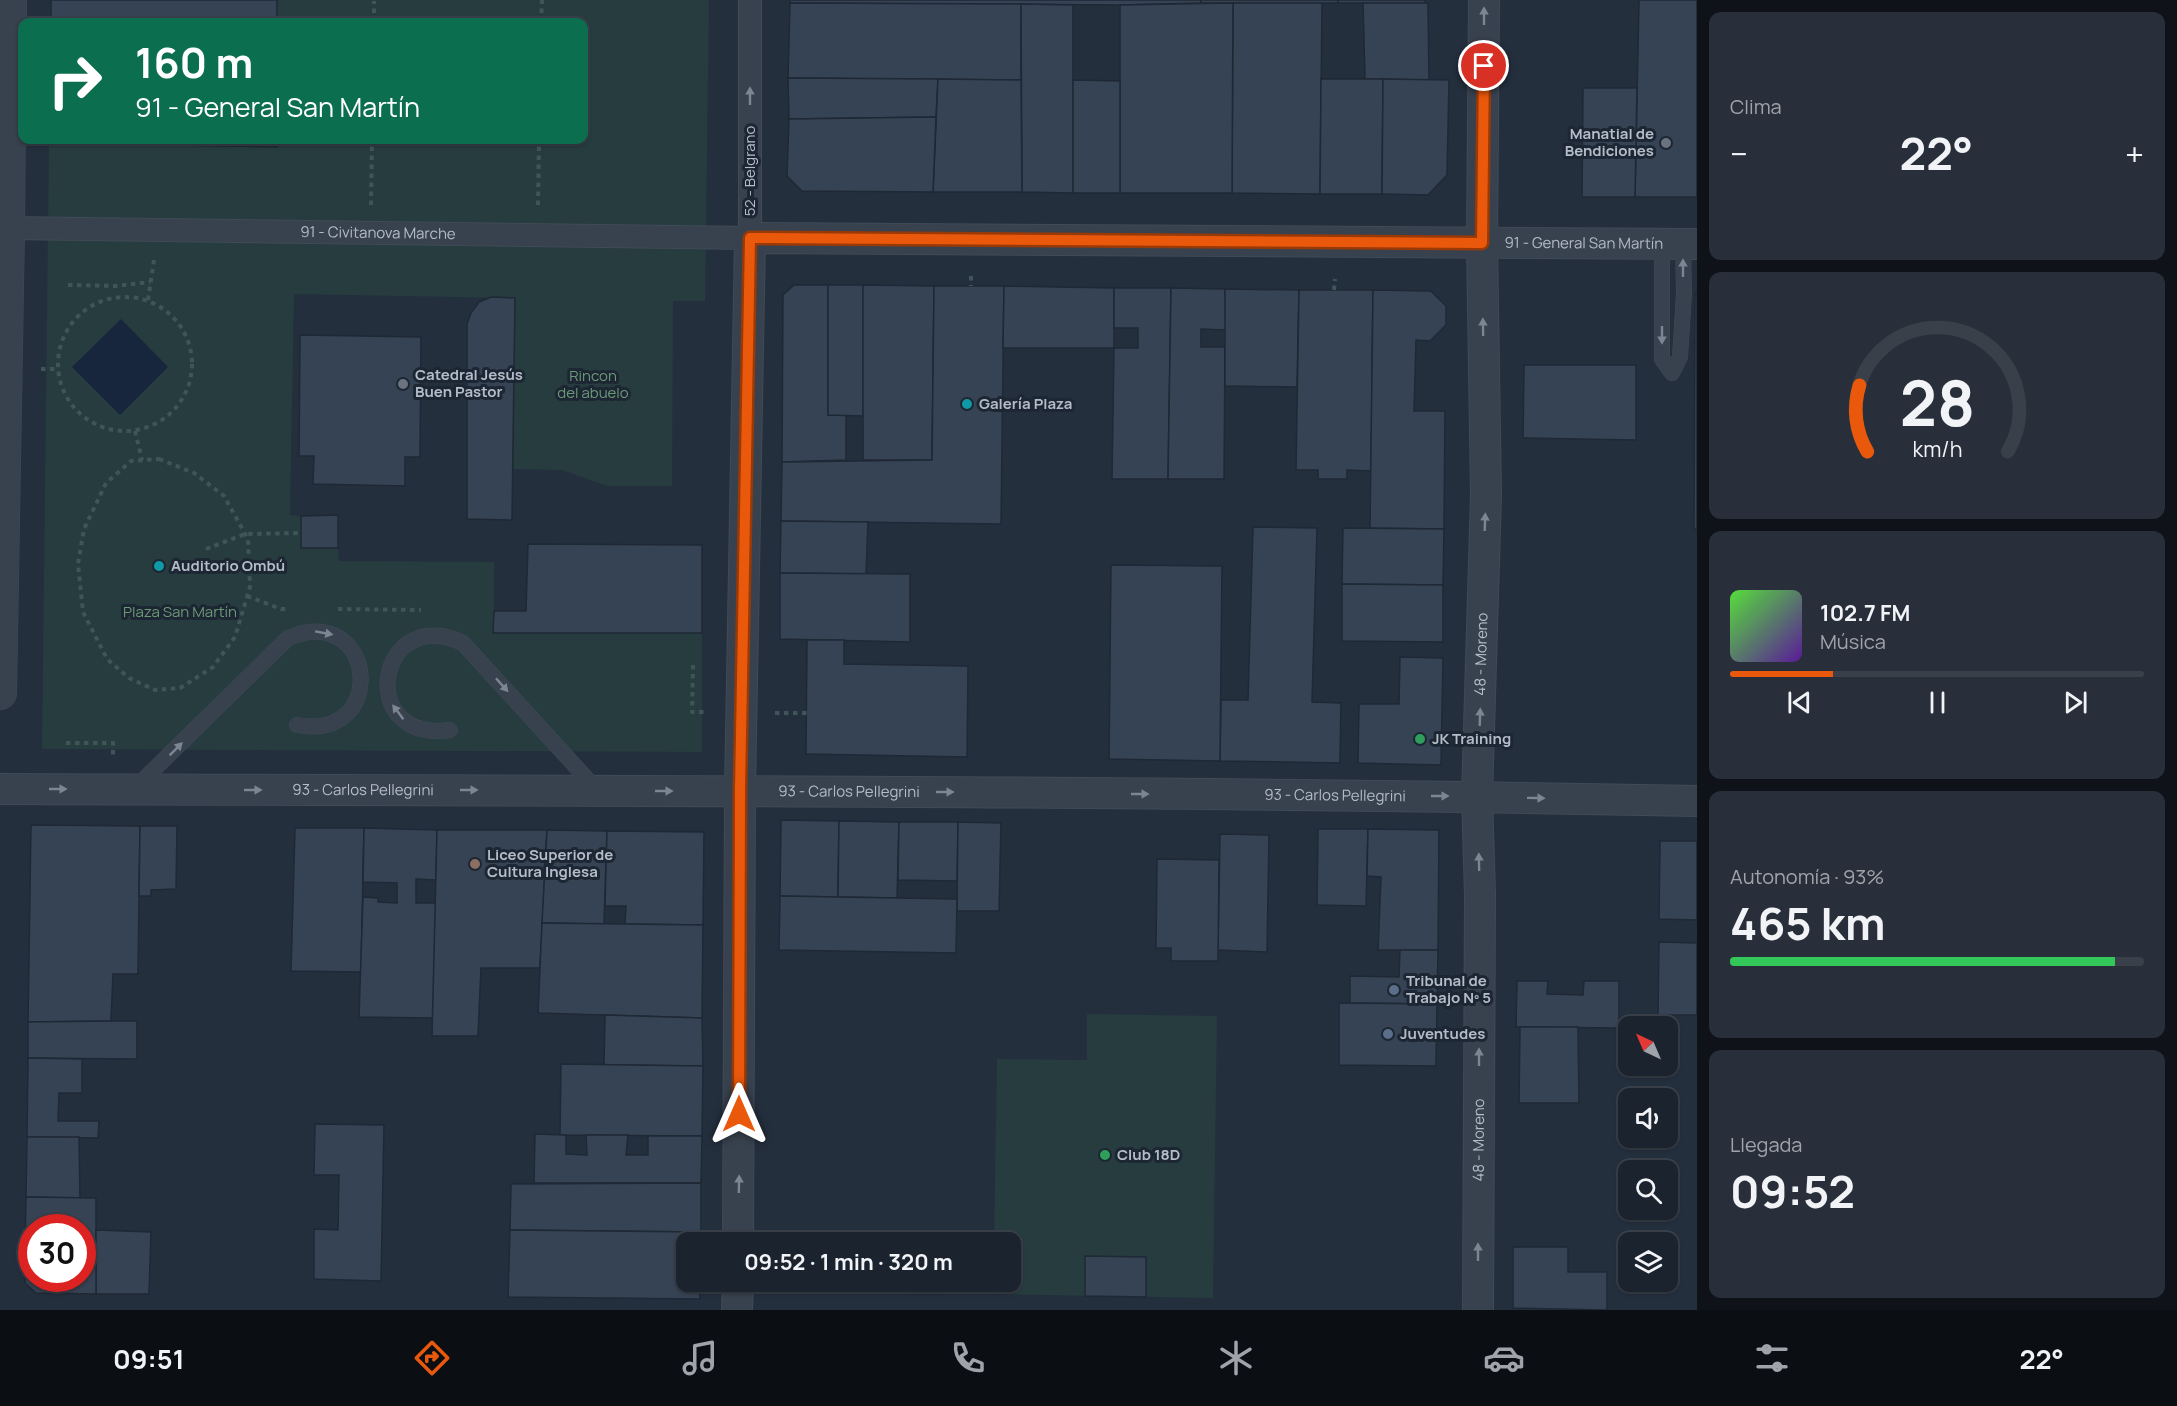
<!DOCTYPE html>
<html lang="es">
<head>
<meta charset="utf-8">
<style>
  body { margin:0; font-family:Manrope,sans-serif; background:#282f3a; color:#f1f3f6; height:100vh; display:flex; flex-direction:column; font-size:22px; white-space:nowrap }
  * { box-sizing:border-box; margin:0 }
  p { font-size:20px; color:#a0a4aa }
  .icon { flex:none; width:33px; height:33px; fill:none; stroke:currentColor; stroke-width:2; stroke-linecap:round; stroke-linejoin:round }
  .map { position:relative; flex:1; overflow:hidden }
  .drawer { display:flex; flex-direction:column; gap:12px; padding:12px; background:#0f1319; width:480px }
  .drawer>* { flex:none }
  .hud { position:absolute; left:18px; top:18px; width:570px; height:126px; border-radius:12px; box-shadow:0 2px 4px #0004,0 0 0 2px #39404a; background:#0b6e4f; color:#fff; overflow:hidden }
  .needle { width:39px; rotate:316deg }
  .buttons { position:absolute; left:1618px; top:1016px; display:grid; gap:12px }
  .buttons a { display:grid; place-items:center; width:60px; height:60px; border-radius:12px; background:#1b232e; box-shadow:0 2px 4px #0004,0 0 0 2px #39404a; font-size:30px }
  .speed { position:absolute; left:18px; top:1214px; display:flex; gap:12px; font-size:30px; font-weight:700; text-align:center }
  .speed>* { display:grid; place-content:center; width:78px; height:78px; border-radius:50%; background:#1b232e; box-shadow:0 2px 4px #0004,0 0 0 2px #39404a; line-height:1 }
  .speed .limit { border:9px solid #d22; background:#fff; color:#111 }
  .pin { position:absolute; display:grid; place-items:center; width:51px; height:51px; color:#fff; margin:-26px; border:3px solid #fff; border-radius:50%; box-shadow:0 2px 6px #0007 }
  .me { position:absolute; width:66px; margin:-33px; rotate:0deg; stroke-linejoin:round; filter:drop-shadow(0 0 4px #0008) }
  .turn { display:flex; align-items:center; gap:21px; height:126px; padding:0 18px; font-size:27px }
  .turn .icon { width:78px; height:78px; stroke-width:2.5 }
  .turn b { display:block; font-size:42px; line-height:51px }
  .big { font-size:45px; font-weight:700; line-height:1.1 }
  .drawer .card { flex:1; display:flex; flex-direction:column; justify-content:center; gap:9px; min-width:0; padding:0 21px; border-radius:12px; background:#282f3a }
  .drawer .dial { align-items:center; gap:0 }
  .dial svg { height:156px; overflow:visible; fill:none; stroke:#39404a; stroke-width:7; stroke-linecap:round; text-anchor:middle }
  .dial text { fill:#f1f3f6; stroke:none }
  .song { display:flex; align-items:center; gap:18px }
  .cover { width:72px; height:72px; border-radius:9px; background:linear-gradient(135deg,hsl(110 70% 55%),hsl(270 70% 35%)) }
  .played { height:6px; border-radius:3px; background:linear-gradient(90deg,#ea580c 25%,#39404a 25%) }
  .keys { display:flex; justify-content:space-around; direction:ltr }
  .heat { display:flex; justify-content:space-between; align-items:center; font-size:33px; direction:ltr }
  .charge { height:9px; border-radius:4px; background:linear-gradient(90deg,#34c759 93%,#39404a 0) }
  .trip { position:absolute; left:676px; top:1232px; width:345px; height:60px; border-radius:12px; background:#1b232e; box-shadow:0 2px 4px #0004,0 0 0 2px #39404a; font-weight:700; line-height:60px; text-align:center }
  .menu { display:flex; height:96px; justify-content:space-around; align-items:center; background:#0b0e12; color:#a0a4aa }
  .menu .icon { width:42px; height:42px }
  .menu .on { color:#ea580c }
  .menu b { font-size:27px; color:#f1f3f6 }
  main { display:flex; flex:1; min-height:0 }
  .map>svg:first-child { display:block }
</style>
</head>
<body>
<main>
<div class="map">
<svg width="1697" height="1310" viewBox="0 0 1697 1310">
  <rect width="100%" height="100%" fill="#242f3e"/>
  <g fill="#263c3f">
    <polygon points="51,0 709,0 705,301 673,301 672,486 607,486 562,470 513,469 515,298 294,294 290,515 301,516 302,548 338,548 339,561 494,562 494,633 702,633 702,752 42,749 49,140 584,140 584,22 51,22"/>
    <polygon points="1087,1014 1217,1016 1213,1298 993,1294 993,1281 1011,1281 1011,1242 994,1242 997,1059 1087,1060"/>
  </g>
  <polygon fill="#17263c" points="121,319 168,367 120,415 72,367"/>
  <g fill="#364354" stroke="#1f2835" stroke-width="1.5">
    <rect x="51" y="0" width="226" height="22"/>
    <polygon points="790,0 1201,0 1201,3 1120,5 790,3"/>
    <rect x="1201" y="0" width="137" height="3"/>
    <rect x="1338" y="0" width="87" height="3"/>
    <polygon points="1639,0 1697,0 1697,197 1635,197"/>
    <polygon points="790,3 1021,4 1021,80 788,78"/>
    <polygon points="1233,3 1322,3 1320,194 1232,193"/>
    <polygon points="1233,3 1232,193 1120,193 1120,5"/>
    <polygon points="1363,3 1428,3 1429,80 1365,79"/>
    <polygon points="1021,4 1073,5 1073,193 1022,192"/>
    <polygon points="788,78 938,79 936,117 789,119"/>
    <polygon points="938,79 1021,80 1022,192 933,192"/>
    <polygon points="1321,79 1383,79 1382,194 1320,194"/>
    <polygon points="1383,79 1449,80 1447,175 1428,195 1382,194"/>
    <polygon points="1073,80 1120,81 1120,193 1073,193"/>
    <polygon points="1583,88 1637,88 1635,197 1582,197"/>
    <polygon points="936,117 933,192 802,191 787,176 789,119"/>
    <polygon points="50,140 144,140 144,144 50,142"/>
    <polygon points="174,140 277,140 277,147 174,145"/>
    <polygon points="794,285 828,285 828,415 846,415 846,460 782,462 783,295"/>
    <polygon points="828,285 863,285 863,416 828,415"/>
    <polygon points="863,285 934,286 932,460 863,460"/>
    <polygon points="934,286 1004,286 1001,524 781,521 782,462 932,460"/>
    <polygon points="1004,286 1114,288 1114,348 1003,348"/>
    <polygon points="1114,288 1171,288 1168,479 1112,479 1114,348 1138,348 1138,328 1114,328"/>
    <polygon points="1171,288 1225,289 1226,330 1201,329 1201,347 1225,347 1224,479 1168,479"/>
    <polygon points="1225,289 1299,290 1297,387 1225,386"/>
    <polygon points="1299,290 1373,290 1371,471 1347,470 1347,479 1318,479 1318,470 1296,470"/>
    <polygon points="1373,290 1431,291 1446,306 1446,325 1430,341 1416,340 1414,411 1445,411 1444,529 1370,528"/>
    <polygon points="1695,294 1697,294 1697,529 1694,529"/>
    <polygon points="491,297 515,298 512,520 467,519 467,324 471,313 479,302"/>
    <polygon points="300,335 421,337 420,457 405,457 405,486 313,484 314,456 299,456"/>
    <polygon points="1524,365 1636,365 1636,440 1523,438"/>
    <polygon points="338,515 338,548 301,548 301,516"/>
    <polygon points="781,521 868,522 866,574 780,573"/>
    <polygon points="1253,527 1317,528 1312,702 1341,703 1340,763 1220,761 1221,700 1248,700"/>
    <polygon points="1343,528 1444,529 1443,585 1342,584"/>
    <polygon points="528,544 702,545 702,633 493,633 494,611 526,611"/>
    <polygon points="1111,565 1222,566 1220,761 1109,759"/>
    <polygon points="780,573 910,574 910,642 780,639"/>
    <polygon points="1342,584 1443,585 1443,642 1342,641"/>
    <polygon points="807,640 844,640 844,664 968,666 967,757 806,754"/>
    <polygon points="1400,657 1443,658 1441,765 1358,763 1359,704 1399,704"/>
    <polygon points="781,820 839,821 838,897 780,896"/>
    <polygon points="839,821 899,822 897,898 838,897"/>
    <polygon points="899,822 958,822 957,881 898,880"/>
    <polygon points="958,822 1001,823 999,911 957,911"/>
    <polygon points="31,825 140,826 138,974 113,974 111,1021 28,1022"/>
    <polygon points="140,826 177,826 176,889 151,890 151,896 139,896"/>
    <polygon points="295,828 364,828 361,972 291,971"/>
    <polygon points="364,828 437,830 436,880 416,879 416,903 436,903 433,1018 359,1017 363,897 378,898 378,902 397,903 397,883 363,882"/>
    <polygon points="1318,829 1368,829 1366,906 1317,905"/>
    <polygon points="1368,829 1439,830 1438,950 1378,950 1381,877 1367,876"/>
    <polygon points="437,830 547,830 540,968 481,968 478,1036 432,1036"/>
    <polygon points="547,830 607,831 604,924 542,923"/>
    <polygon points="607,831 704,832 703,925 625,924 626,906 605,906"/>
    <polygon points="1220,834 1269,835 1267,952 1218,950"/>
    <polygon points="1660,841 1697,841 1697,920 1659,919"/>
    <polygon points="1157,859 1219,860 1218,961 1171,961 1171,948 1156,948"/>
    <polygon points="780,896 957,899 956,953 779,950"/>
    <polygon points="542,923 703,925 702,1018 538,1013"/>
    <polygon points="1659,942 1697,943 1697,1015 1658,1015"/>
    <polygon points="1400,950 1438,950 1437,1004 1350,1003 1350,976 1399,977"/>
    <polygon points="1517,981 1548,981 1547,994 1583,995 1584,981 1619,981 1619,1028 1516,1027"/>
    <polygon points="1339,1003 1437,1004 1436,1066 1339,1065"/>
    <polygon points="605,1015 702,1018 703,1066 604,1065"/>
    <polygon points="111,1021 137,1021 137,1059 28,1058 28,1022"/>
    <polygon points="1520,1027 1578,1027 1579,1103 1519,1103"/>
    <polygon points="28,1058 82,1059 82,1093 59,1093 58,1121 99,1121 98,1138 27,1137"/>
    <polygon points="561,1064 703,1066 702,1136 560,1135"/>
    <polygon points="315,1124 384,1125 381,1281 314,1279 314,1229 338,1230 339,1175 314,1175"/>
    <polygon points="535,1134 566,1135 566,1154 587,1155 586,1135 628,1135 626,1155 648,1155 648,1136 702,1136 701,1183 534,1183"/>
    <polygon points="27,1137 79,1137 80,1198 26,1197"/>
    <polygon points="701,1183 701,1232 510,1230 511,1184"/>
    <polygon points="26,1197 96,1198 96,1248 82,1248 82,1227 32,1227 32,1247 25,1247"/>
    <polygon points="96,1230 151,1232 149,1294 96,1294"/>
    <polygon points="510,1230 701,1232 701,1242 687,1242 687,1281 700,1281 700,1299 508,1297"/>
    <polygon points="25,1247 32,1247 32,1278 82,1278 82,1248 96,1248 96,1294 36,1293 25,1283"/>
    <polygon points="1513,1247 1568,1247 1568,1272 1607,1272 1607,1310 1513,1308"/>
    <polygon points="1085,1256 1146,1257 1146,1297 1085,1296"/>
    <polygon points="857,1281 940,1281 940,1294 857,1292"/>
  </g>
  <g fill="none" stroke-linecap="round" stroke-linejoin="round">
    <g stroke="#414a57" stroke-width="16">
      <g id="service">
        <polyline points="1662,244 1662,359 1672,373 1680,357 1684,293 1683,244"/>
        <path d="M 450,730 C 354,743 377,603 463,643 L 598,791"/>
        <path d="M 136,787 L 288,638 C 376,601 390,742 297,725"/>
      </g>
    </g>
    <g stroke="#414a57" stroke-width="24">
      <g id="pedestrian">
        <path id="s1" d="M 8,228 L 750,238 L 750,0"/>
      </g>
    </g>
    <g stroke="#414a57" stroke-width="32">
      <g id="minor">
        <path id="s2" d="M 0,789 C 566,791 1131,790 1697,801"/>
        <path id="s3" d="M 738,1242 L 740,791 L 750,238 L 1697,244"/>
        <polyline points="737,1310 738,1281"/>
        <path id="s4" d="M 1478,1310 L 1480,895 L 1477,796 L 1486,495 L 1482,243 L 1484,0"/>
      </g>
    </g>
    <g stroke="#414a57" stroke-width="34">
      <polyline id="tertiary" points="0,693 8,228 10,0"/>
    </g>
    <g stroke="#3f5557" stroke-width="4" stroke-dasharray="4.5 4.5" stroke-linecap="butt">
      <polyline points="374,22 374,1"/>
      <polyline points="541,22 542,0"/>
      <polyline points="371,205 372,140"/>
      <polyline points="538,205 539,140"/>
      <polyline points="971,276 971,286"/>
      <polyline points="68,285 116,286 150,282"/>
      <polyline points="1334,290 1335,279"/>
      <circle cx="125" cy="364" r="67"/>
      <polyline points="148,300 154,260"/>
      <polyline points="41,369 58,369"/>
      <polyline points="135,431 142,460"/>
      <polygon points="159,459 194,473 224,496 248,539 250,587 235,637 213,667 180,688 155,690 129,678 107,659 83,612 78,564 84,529 106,483 131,461"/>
      <polyline points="206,549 245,534 301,533"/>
      <polyline points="247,596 281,609 286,609"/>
      <polyline points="338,609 421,610"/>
      <polyline points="693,665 692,712 707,712"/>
      <polyline points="775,713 807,713"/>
      <polyline points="66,743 113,743 113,756"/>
    </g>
    <use href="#service" stroke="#38414e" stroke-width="15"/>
    <use href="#pedestrian" stroke="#38414e" stroke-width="22"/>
    <use href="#minor" stroke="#38414e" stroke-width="30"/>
    <use href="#tertiary" stroke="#38414e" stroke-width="33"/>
  </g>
  <defs><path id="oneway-solid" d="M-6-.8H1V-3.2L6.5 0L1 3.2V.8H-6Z" transform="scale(1.5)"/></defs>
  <g fill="#7c8592">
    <use href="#oneway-solid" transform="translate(1484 16) rotate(-90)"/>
    <use href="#oneway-solid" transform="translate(750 96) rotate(-90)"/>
    <use href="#oneway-solid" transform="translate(1683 268) rotate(-90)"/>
    <use href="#oneway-solid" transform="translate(1483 327) rotate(-91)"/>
    <use href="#oneway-solid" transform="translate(1662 335) rotate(90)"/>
    <use href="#oneway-solid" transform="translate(1485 522) rotate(-88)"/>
    <use href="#oneway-solid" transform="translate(324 633) rotate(10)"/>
    <use href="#oneway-solid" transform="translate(502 685) rotate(48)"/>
    <use href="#oneway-solid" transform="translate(398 712) rotate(-127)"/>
    <use href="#oneway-solid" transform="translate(1480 717) rotate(-88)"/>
    <use href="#oneway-solid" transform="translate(176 749) rotate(-45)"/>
    <use href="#oneway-solid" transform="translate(58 789)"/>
    <use href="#oneway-solid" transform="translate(253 790)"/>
    <use href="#oneway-solid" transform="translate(469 790)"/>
    <use href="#oneway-solid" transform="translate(664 791)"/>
    <use href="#oneway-solid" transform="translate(945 792)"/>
    <use href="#oneway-solid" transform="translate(1140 794)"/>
    <use href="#oneway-solid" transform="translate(1440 796)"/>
    <use href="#oneway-solid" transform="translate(1536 798) rotate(1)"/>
    <use href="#oneway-solid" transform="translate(1479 862) rotate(-91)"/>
    <use href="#oneway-solid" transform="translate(1479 1057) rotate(-90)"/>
    <use href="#oneway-solid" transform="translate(739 1184) rotate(-89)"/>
    <use href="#oneway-solid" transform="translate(1478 1252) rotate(-90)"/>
  </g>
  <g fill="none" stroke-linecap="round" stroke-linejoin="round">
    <g stroke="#983908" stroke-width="15">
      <polyline id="route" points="739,1114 740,790 750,238 1482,243 1484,66"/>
    </g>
    <use href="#route" stroke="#ea580c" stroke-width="10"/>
  </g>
  <g fill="#6b7280" stroke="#1d2633" stroke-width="2">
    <circle cx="1666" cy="143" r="6"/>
    <circle cx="403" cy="384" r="6"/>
  </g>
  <g fill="#0f9aa8" stroke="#1d2633" stroke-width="2">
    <circle cx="967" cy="404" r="6"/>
    <circle cx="159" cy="566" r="6"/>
  </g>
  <g fill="#2e9e5b" stroke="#1d2633" stroke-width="2">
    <circle cx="1420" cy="739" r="6"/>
    <circle cx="1105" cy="1155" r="6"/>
  </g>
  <circle fill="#8d6e63" stroke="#1d2633" stroke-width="2" cx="475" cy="864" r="6"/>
  <g fill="#5c6f8a" stroke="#1d2633" stroke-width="2">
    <circle cx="1394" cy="990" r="6"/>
    <circle cx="1388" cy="1034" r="6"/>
  </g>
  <g text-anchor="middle" stroke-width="6" stroke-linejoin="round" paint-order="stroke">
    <g font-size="15" font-weight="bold" fill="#b4bcc9" stroke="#1d2633" text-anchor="start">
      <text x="1654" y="139" text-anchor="end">Manatial de<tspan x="1654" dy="17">Bendiciones</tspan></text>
      <text x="415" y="380">Catedral Jesús<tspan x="415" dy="17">Buen Pastor</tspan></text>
      <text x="979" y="409">Galería Plaza</text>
      <text x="171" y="571">Auditorio Ombú</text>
      <text x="1432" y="744">JK Training</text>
      <text x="487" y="860">Liceo Superior de<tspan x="487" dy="17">Cultura Inglesa</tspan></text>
      <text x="1406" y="986">Tribunal de<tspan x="1406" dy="17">Trabajo Nº 5</tspan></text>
      <text x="1400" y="1039">Juventudes</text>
      <text x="1117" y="1160">Club 18D</text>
    </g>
    <g font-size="15" fill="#b4bcc9" stroke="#1d2633">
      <text transform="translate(750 171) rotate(-90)" y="5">52 - Belgrano</text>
      <text dy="5" stroke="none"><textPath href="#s1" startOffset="370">91 - Civitanova Marche</textPath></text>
      <text dy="5" stroke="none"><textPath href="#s3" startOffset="1838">91 - General San Martín</textPath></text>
      <text dy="5" stroke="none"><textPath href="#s4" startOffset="656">48 - Moreno</textPath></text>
      <text dy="5" stroke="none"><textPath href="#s2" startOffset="363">93 - Carlos Pellegrini</textPath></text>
      <text dy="5" stroke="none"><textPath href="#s2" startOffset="849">93 - Carlos Pellegrini</textPath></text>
      <text dy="5" stroke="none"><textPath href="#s2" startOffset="1335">93 - Carlos Pellegrini</textPath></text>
      <text dy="5" stroke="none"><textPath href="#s4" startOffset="170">48 - Moreno</textPath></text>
    </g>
    <g font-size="15" fill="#6b9a76" stroke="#1d2633">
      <text x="593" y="381">Rincon<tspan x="593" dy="17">del abuelo</tspan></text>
      <text x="180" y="617">Plaza San Martín</text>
    </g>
  </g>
</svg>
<div class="buttons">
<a><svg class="needle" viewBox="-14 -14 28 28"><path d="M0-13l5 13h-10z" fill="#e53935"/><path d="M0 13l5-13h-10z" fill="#a0a4aa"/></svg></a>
<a><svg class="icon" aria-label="sound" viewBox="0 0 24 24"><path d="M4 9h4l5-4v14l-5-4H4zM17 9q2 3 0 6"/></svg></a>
<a><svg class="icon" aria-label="search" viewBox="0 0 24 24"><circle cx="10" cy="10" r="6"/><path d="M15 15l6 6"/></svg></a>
<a><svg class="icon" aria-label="layers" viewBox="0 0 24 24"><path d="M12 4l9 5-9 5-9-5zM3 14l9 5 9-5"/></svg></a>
</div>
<div class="speed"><div class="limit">30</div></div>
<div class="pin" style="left:1484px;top:66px;background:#d93025"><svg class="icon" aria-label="arrive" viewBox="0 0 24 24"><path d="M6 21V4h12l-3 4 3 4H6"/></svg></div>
<svg class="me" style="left:739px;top:1114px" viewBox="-20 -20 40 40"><path d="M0-17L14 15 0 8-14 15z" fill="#ea580c" stroke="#fff" stroke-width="4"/></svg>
<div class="trip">09:52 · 1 min · 320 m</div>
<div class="hud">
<div class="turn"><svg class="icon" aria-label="right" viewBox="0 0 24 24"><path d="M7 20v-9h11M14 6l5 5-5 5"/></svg><div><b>160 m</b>91 - General San Martín</div></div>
</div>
</div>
<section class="drawer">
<div class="card"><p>Clima</p>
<div class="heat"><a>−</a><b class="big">22°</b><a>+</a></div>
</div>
<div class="card dial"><svg viewBox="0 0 100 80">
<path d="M14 69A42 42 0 1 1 86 69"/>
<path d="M14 69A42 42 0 0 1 10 35" stroke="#ea580c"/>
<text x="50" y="56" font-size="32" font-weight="700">28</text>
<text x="50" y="72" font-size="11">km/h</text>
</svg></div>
<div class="card">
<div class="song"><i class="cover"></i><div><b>102.7 FM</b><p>Música</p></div></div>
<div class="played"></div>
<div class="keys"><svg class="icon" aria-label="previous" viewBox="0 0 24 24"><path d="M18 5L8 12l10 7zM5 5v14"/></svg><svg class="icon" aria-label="pause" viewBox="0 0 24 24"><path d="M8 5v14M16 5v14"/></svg><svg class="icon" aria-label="next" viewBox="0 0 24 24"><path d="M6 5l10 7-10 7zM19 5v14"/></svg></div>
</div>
<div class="card"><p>Autonomía · 93%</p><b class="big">465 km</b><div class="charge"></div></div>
<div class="card"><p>Llegada</p><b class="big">09:52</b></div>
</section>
</main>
<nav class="menu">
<b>09:51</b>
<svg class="icon on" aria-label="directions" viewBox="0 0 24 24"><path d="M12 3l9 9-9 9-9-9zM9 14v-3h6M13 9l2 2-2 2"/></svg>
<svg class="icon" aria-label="music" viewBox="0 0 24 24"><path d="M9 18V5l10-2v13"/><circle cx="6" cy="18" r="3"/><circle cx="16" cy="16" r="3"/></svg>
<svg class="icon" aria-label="phone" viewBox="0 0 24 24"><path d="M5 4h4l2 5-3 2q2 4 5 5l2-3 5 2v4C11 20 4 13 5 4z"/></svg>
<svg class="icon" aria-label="climate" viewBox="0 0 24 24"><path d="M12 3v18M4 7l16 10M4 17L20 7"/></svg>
<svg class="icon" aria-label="car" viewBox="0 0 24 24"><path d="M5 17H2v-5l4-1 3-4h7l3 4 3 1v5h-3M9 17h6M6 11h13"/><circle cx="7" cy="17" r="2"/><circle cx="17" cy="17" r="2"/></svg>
<svg class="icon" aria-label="filters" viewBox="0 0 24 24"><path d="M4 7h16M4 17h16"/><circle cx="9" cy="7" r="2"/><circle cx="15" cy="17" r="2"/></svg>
<b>22°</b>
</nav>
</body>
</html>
